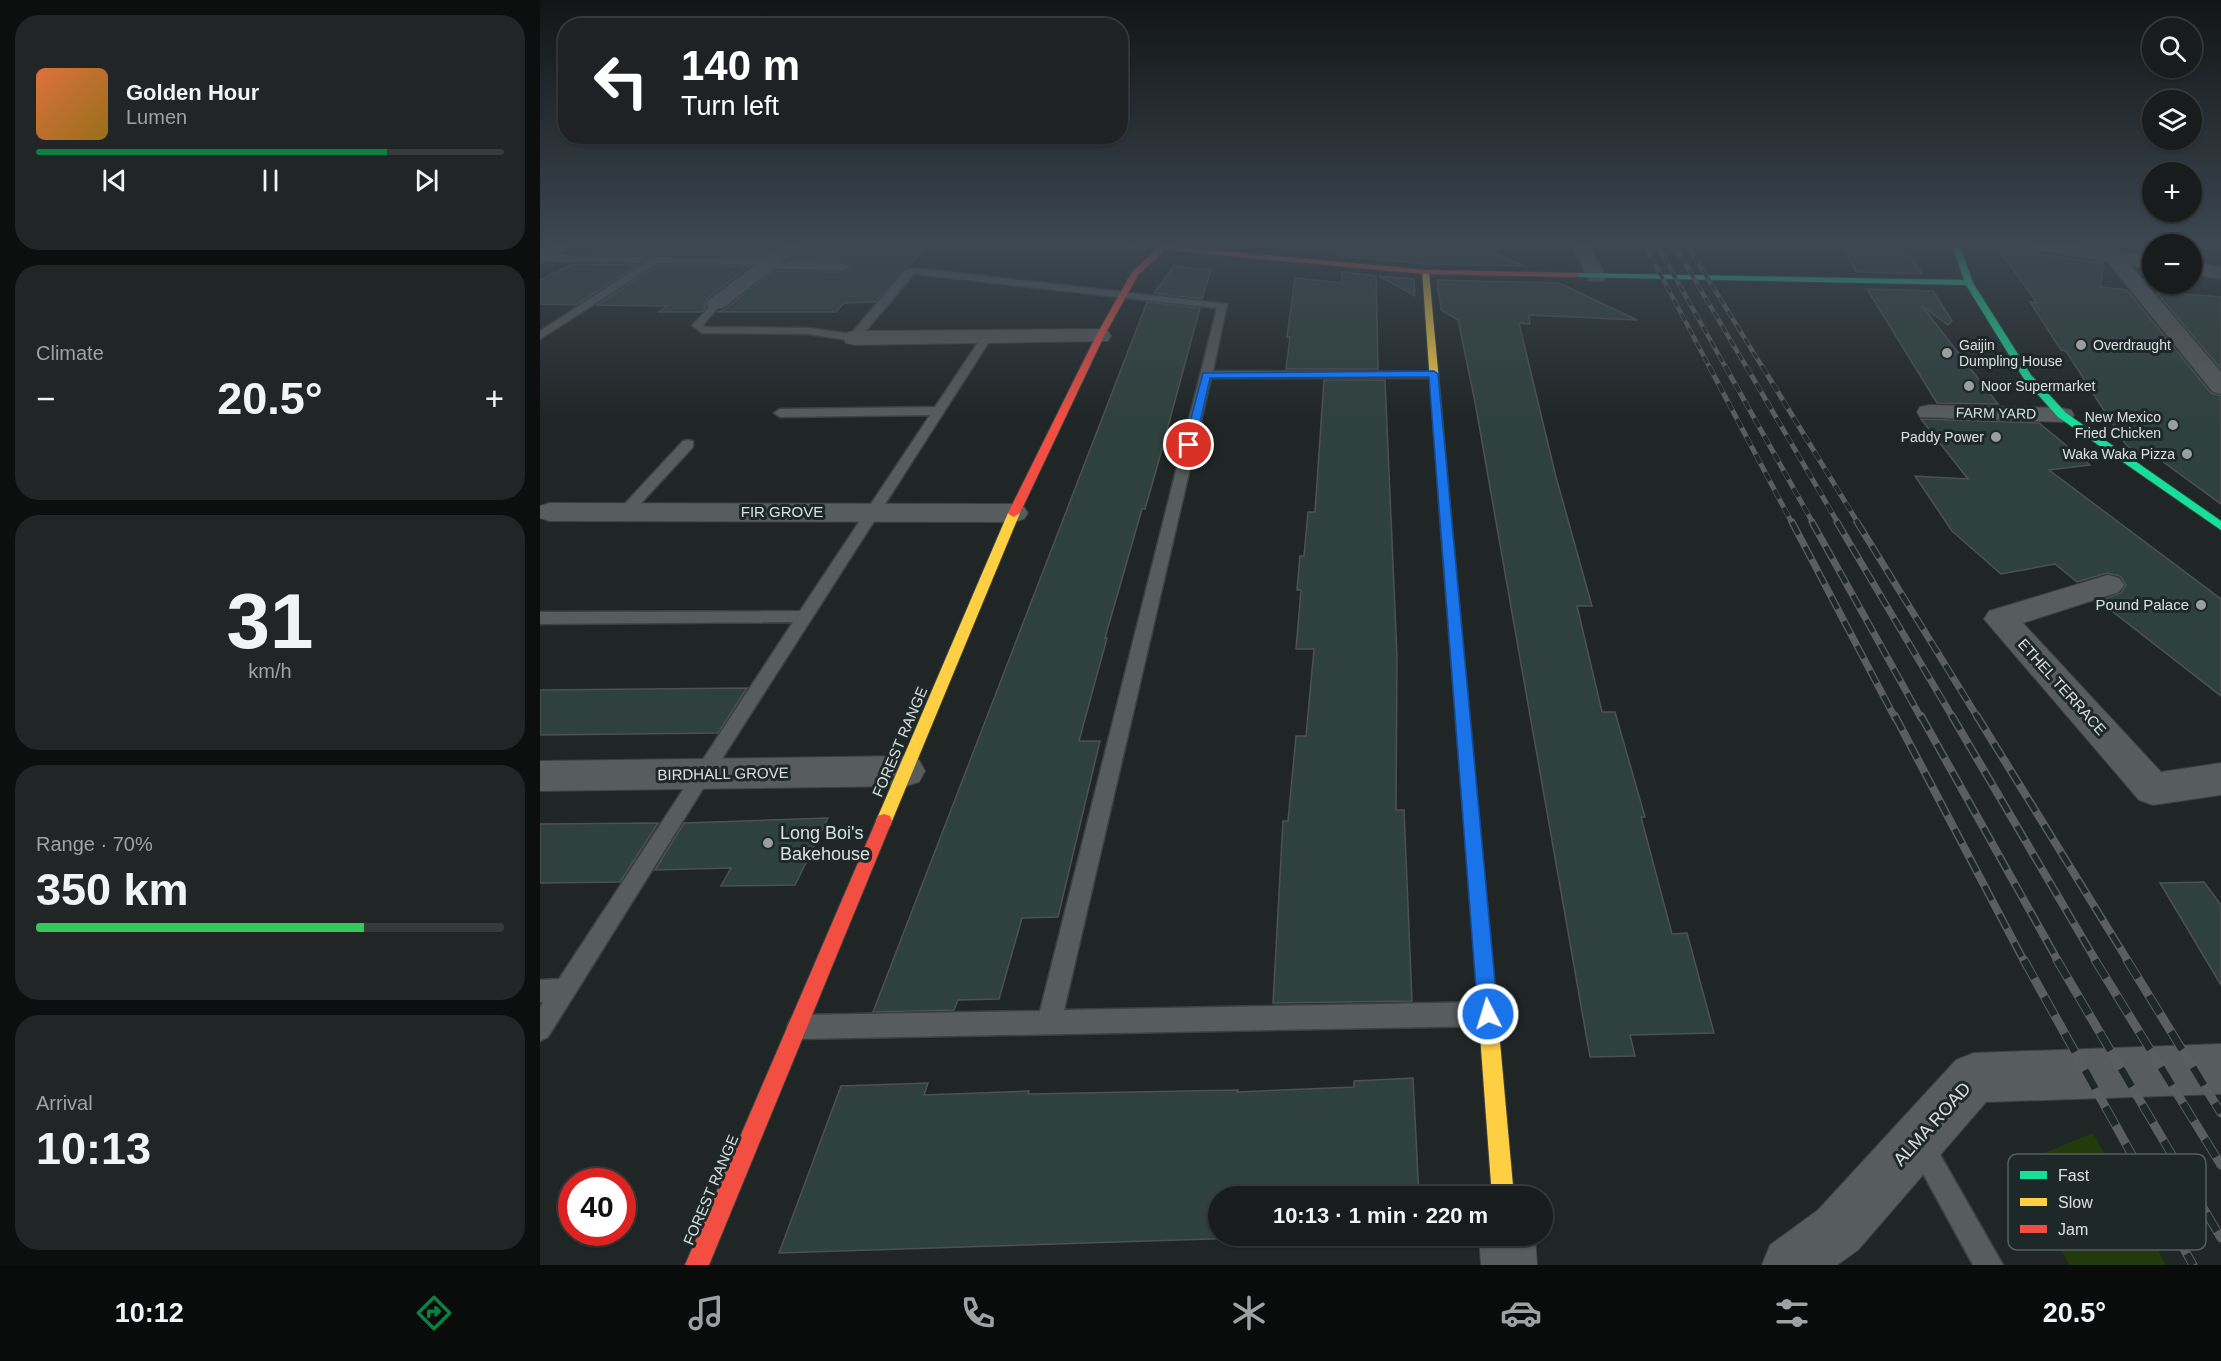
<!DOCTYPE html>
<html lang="en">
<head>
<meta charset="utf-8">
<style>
  body { margin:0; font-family:Helvetica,sans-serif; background:#212525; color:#f1f3f6; height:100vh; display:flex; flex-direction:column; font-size:22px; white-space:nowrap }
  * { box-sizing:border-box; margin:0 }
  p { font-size:20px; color:#9fa1a3 }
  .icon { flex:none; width:33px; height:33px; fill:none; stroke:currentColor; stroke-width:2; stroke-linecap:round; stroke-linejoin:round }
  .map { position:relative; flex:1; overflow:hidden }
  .drawer { display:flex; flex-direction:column; gap:15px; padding:15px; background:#0d0f0f; width:540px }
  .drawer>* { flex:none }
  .hud { position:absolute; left:18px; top:18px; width:570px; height:126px; border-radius:24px; box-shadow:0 2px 4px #0004,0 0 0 2px #363a3b; background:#202124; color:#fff; overflow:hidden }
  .fabs { position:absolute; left:1602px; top:18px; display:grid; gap:12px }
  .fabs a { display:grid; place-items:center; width:60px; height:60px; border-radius:50%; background:#181c1c; box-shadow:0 2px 4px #0004,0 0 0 2px #363a3b; font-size:30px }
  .speed { position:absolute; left:18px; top:1168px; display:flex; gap:12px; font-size:30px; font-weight:700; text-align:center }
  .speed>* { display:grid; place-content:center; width:78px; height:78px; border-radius:50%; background:#181c1c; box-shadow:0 2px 4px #0004,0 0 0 2px #363a3b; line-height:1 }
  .speed .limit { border:9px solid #d22; background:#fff; color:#111 }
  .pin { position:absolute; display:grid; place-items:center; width:51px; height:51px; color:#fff; margin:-26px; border:3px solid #fff; border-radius:50%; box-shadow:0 2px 6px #0007 }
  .me { position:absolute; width:66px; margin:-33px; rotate:355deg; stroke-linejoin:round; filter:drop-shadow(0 0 4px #0008) }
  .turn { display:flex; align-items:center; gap:21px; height:126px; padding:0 24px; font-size:27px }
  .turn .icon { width:78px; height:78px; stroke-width:2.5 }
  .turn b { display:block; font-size:42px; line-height:51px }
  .big { font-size:45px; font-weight:700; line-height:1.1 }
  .drawer .card { flex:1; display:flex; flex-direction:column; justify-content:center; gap:9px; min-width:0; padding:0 21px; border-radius:24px; background:#212525 }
  .drawer .dial { align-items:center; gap:0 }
  .dial b { font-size:78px; line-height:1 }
  .song { display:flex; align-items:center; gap:18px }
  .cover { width:72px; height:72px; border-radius:9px; background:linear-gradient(135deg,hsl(20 70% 55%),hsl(40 70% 35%)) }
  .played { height:6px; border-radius:3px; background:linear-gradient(90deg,#0b8043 75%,#363a3b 75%) }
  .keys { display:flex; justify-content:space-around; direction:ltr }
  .heat { display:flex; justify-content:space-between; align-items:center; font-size:33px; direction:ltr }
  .charge { height:9px; border-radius:4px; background:linear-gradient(90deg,#34c759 70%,#363a3b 0) }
  .trip { position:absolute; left:668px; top:1186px; width:345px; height:60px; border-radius:30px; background:#181c1c; box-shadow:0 2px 4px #0004,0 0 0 2px #363a3b; font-weight:700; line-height:60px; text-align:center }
  .dock { display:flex; height:96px; justify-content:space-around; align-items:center; background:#0a0b0b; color:#9fa1a3 }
  .dock .icon { width:42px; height:42px }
  .dock .selected { color:#0b8043 }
  .dock b { font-size:27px; color:#f1f3f6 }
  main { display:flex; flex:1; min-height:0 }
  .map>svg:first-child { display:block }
</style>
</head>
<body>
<main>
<section class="drawer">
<div class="card">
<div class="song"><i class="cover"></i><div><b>Golden Hour</b><p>Lumen</p></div></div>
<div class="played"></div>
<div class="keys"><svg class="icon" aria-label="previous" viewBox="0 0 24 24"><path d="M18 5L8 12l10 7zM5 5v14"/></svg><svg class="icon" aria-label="pause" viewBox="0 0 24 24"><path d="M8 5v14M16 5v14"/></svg><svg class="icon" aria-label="next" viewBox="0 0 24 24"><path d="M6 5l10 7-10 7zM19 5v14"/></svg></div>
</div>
<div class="card"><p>Climate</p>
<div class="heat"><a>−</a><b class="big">20.5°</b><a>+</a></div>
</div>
<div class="card dial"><b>31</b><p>km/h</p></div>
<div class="card"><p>Range · 70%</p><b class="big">350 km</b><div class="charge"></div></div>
<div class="card"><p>Arrival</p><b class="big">10:13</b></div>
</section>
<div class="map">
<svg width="1681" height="1265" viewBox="0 0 1681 1265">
  <rect width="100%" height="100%" fill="#202626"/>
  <polygon fill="#233b0c" points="1553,1133 1626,1265 1529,1265 1477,1164"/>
  <g fill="#2f413d" stroke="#4d5150" stroke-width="1.5">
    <polygon points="67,243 241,243 223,257 50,254"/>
    <polygon points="268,243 390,243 335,302 304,303 296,312 177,312 184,310 233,271 304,272 311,268 304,262 247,261"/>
    <polygon points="780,243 935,243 983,266 885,264 802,256"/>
    <polygon points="1306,243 1363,243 1382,274 1317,272 1303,250 1314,250"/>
    <polygon points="1458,248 1563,263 1561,287 1587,290 1671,393 1681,396 1681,504 1615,456 1604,457 1586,445 1526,351 1521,350 1490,302 1497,303"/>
    <polygon points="34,264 98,265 36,305 0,304 0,280"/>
    <polygon points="119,265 209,267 168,298 164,304 166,308 162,312 119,312 127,306 57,305"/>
    <polygon points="634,266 671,270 662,299 614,293"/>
    <polygon points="802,272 836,276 838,369 746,369 750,337 747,337 755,278 802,283"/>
    <polygon points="839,276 874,279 875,296"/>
    <polygon points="897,280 1019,283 1097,320 989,315 990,324 979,323 1016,477 1052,606 1037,606 1062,712 1075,712 1105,817 1101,817 1132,934 1147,933 1174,1033 1090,1035 1095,1056 1050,1057 935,402 918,320 901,310"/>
    <polygon points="1327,289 1393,291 1412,321 1408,325 1382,306 1458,404 1397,403"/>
    <polygon points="1616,292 1681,297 1681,369"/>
    <polygon points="607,302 660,308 619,460 605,509 602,509 565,638 567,638 539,741 560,741 518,917 482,918 459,999 418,1000 414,1010 333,1012"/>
    <polygon points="784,380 845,380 857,656 856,810 864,810 872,1001 733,1003 743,821 748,821 756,736 766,736 774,649 756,649 761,590 757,590 760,556 764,556 768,512 775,512"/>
    <polygon points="1381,419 1499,423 1550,465 1509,470 1681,599 1681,696 1559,601 1581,593 1586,585 1580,576 1567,573 1537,582 1515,564 1461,574 1412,531 1375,476 1428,479"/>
    <polygon points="207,688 178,733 0,735 0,690"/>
    <polygon points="288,818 255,885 181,886 191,868 115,870 144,823"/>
    <polygon points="118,823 80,882 0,883 0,824"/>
    <polygon points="1664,882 1681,905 1681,985 1620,883"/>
    <polygon points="873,1078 879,1197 678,1197 678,1236 764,1236 239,1253 301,1086 388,1083 384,1095 489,1091 488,1094 698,1090 697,1092 814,1087 814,1081"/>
  </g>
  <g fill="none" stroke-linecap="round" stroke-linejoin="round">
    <g stroke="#3c4141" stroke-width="3">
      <g id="lane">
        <polygon points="0,255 232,259 236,263 304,264 309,267 304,270 226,269 222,265 118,263 0,339 0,331 105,263 0,261"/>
        <polygon points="373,268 687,304 673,371 898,372 898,376 894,378 671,378 524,1010 947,1002 955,1006 959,1014 955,1022 947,1026 259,1039 251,1035 247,1027 251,1019 259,1015 500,1011 677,308 374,274 318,340 314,341 268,334 162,333 152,325 176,301 181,304 163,325 165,327 268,328 311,334 364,271"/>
        <polygon points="443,335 452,337 169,779 8,1037 0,1041 0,1008 3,1002 0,1002 0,980 19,979 253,622 0,624 0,612 260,611 390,415 240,417 234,413 240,409 395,407"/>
        <polygon points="148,440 153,441 153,447 90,515 80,515 78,512 80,509 143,441"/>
        <polygon points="1381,1133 1390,1137 1463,1265 1433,1265 1368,1146 1372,1137"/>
      </g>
    </g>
    <g stroke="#3c4141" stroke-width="2">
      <g id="street">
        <polygon points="13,243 35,243 0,264 0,250"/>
        <polygon points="245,243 266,243 183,308 169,308 166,304 169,300"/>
        <polygon points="1031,243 1049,243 1066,277 1063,281 1049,281"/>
        <polygon points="1480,243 1523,243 1612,257 1612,269 1590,265 1681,372 1681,394 1673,392 1567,261 1489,249"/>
        <polygon points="1652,262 1681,267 1681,279 1652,274"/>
        <polygon points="560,329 568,331 571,336 568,341 314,345 306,343 303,338 306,333 314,331"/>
        <polygon points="1389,405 1522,408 1531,410 1534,415 1531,420 1522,422 1380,417 1377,412 1380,407"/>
        <polygon points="9,503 474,504 484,507 488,513 484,519 474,522 9,521 0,518 0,506"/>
        <polygon points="1568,575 1579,578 1584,585 1579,592 1483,623 1621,772 1681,763 1681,795 1613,805 1599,800 1444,619 1449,611"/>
        <polygon points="366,756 379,760 385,771 379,782 366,786 0,791 0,761"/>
        <polygon points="1681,1044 1681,1094 1446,1102 1318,1250 1297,1265 1222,1265 1230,1245 1278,1210 1416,1060 1434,1053"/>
        <polygon points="939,1236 995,1236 997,1265 941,1265"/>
      </g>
    </g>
    <g stroke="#3c4141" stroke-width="2">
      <polygon id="fast" points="1411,243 1419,243 1433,283 1491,375 1526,413 1681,521 1681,530 1518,417 1484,379 1426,285 1037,277 1033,275 1037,273 1424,280"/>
    </g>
    <g stroke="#3c4141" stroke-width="2">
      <g id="slow">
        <polygon points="882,270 889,272 913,535 907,539 901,535"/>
        <polygon points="474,509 480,513 352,821 350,826 344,828 338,826 336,821 468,513"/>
        <polygon points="943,945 950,948 952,954 974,1197 952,1197 934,954 936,948"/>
      </g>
    </g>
    <g stroke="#3c4141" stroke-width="2">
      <g id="jam">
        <polygon points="570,243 597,243 885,270 1037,273 1041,275 1037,277 885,274 625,250 598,275 564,336 480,513 474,517 470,515 468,513 556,336 592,272 617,249 574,245"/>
        <polygon points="907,531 913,535 952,954 950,960 943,963 936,960 934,954 901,535"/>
        <polygon points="344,814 350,816 352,821 169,1265 145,1265 336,821 338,816"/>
      </g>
    </g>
    <use href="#lane" fill="#575c5c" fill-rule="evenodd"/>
    <use href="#street" fill="#575c5c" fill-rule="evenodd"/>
    <use href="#fast" fill="#16e098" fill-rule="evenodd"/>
    <use href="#slow" fill="#ffcf43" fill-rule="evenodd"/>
    <use href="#jam" fill="#f24e42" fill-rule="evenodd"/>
    <g stroke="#5b5e5f" stroke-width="4.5">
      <g id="rail-far4">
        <polyline points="1104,243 1170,368"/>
        <polyline points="1116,243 1186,368"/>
        <polyline points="1133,243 1207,368"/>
        <polyline points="1146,243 1223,368"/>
      </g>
    </g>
    <g stroke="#5b5e5f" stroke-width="5">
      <g id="rail-far3">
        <polyline points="1169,366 1252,523"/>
        <polyline points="1185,366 1273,523"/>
        <polyline points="1206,366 1298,523"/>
        <polyline points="1222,366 1318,523"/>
      </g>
    </g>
    <g stroke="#5b5e5f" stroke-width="7">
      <g id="rail-far2">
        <polyline points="1252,522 1355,718"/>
        <polyline points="1272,522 1381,718"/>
        <polyline points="1297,522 1413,718"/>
        <polyline points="1317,522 1438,718"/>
      </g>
    </g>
    <g stroke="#5b5e5f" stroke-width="8">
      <g id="rail-far1">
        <polyline points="1355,716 1484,961"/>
        <polyline points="1381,716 1518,961"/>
        <polyline points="1412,716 1556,961"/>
        <polyline points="1437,716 1588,961"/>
      </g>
    </g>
    <g stroke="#5b5e5f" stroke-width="9">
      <g id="rail">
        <polyline points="1484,960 1653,1265"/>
        <polyline points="1517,960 1681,1238"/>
        <polyline points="1555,960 1681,1165"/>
        <polyline points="1587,960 1681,1113"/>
      </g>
    </g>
    <use href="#rail-far4" stroke="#1e2828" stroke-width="3" stroke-dasharray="8" stroke-linecap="butt"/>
    <use href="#rail-far3" stroke="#1e2828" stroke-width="4" stroke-dasharray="10" stroke-linecap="butt"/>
    <use href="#rail-far2" stroke="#1e2828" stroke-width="4.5" stroke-dasharray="14" stroke-linecap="butt"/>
    <use href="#rail-far1" stroke="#1e2828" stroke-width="5" stroke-dasharray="16" stroke-linecap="butt"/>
    <use href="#rail" stroke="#1e2828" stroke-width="7" stroke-dasharray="21" stroke-linecap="butt"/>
  </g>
  <linearGradient id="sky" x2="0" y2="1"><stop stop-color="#121515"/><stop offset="0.58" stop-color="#3c4752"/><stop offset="1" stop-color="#3c4752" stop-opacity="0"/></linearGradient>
  <rect width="1681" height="420" fill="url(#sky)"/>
  <polygon fill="#1a73e8" stroke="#114b97" stroke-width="1.5" points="894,371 898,374 958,1014 955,1021 948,1024 941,1021 938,1014 889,377 670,378 655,445 649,448 644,445 663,373"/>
  <g fill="#999f9f" stroke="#1e2828" stroke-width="2">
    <circle cx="1541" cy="345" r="6"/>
    <circle cx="1407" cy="353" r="6"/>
    <circle cx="1429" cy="386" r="6"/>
    <circle cx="1633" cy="425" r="6"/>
    <circle cx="1456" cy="437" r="6"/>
    <circle cx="1647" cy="454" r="6"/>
    <circle cx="1661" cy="605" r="6"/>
    <circle cx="228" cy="843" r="6"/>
  </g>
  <g text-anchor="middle" stroke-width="6" stroke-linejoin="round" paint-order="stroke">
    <g font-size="14" fill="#dae0e0" stroke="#1e2828" text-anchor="start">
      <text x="1419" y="350">Gaijin<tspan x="1419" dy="16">Dumpling House</tspan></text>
      <text x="1553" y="350">Overdraught</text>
      <text x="1441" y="391">Noor Supermarket</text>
      <text x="1621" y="422" text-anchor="end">New Mexico<tspan x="1621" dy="16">Fried Chicken</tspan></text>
      <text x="1444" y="442" text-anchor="end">Paddy Power</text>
      <text x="1635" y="459" text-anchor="end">Waka Waka Pizza</text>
    </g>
    <g font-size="14" fill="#dae0e0" stroke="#1e2828">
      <text transform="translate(1456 413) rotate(1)" y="5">FARM YARD</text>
    </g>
    <g font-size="15" fill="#dae0e0" stroke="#1e2828">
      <text x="242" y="517">FIR GROVE</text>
      <text transform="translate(1522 687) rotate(48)" y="5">ETHEL TERRACE</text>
      <text transform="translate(360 742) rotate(-67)" y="5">FOREST RANGE</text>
      <text transform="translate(183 774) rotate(-1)" y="5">BIRDHALL GROVE</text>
      <text transform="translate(171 1190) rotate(-67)" y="5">FOREST RANGE</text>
    </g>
    <g font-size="15" fill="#dae0e0" stroke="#1e2828" text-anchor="end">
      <text x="1649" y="610">Pound Palace</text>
    </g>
    <g font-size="18" fill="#dae0e0" stroke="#1e2828" text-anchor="start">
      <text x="240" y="839">Long Boi's<tspan x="240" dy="21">Bakehouse</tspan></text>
    </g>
    <g font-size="18" fill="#dae0e0" stroke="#1e2828">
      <text transform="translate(1392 1124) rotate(-48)" y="6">ALMA ROAD</text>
    </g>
  </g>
  <rect x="1468" y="1154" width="198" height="96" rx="9" fill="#1e2828" stroke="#565f5f" stroke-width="1.5"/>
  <rect x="1480" y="1171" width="27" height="8" fill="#16e098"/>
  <rect x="1480" y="1198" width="27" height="8" fill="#ffcf43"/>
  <rect x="1480" y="1225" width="27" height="8" fill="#f24e42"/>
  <g font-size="16" fill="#dae0e0">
    <text x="1518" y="1181">Fast</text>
    <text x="1518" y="1208">Slow</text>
    <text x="1518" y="1235">Jam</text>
  </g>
</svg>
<div class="fabs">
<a><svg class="icon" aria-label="search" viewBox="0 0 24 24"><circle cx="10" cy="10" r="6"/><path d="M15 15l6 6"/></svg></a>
<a><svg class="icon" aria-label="layers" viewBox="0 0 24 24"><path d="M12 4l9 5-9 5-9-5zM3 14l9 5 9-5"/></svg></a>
<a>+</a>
<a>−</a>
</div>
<div class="speed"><div class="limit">40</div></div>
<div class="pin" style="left:649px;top:445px;background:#d93025"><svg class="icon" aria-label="arrive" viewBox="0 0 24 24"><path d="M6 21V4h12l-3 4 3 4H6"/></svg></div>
<svg class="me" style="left:948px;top:1014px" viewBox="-20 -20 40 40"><circle r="17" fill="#1a73e8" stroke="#fff" stroke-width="3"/><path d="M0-11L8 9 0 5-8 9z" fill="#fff"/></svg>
<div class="trip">10:13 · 1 min · 220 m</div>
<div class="hud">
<div class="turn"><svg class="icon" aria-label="left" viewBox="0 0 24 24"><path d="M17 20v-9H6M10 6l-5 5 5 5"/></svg><div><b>140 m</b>Turn left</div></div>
</div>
</div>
</main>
<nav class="dock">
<b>10:12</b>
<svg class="icon selected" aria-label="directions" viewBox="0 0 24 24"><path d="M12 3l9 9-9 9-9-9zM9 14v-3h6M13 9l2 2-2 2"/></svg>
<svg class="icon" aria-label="music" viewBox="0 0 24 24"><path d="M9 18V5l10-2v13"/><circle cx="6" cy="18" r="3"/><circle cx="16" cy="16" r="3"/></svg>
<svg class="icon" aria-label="phone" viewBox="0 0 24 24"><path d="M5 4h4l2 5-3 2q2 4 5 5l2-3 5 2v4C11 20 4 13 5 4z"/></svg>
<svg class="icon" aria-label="climate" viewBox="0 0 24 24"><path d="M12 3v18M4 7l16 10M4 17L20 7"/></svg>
<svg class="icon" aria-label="car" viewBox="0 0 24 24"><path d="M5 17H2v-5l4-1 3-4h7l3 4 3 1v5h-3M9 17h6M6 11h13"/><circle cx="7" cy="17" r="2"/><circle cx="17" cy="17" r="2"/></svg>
<svg class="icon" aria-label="filters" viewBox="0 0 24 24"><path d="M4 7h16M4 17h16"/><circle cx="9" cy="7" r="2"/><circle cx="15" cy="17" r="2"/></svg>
<b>20.5°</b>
</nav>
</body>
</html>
